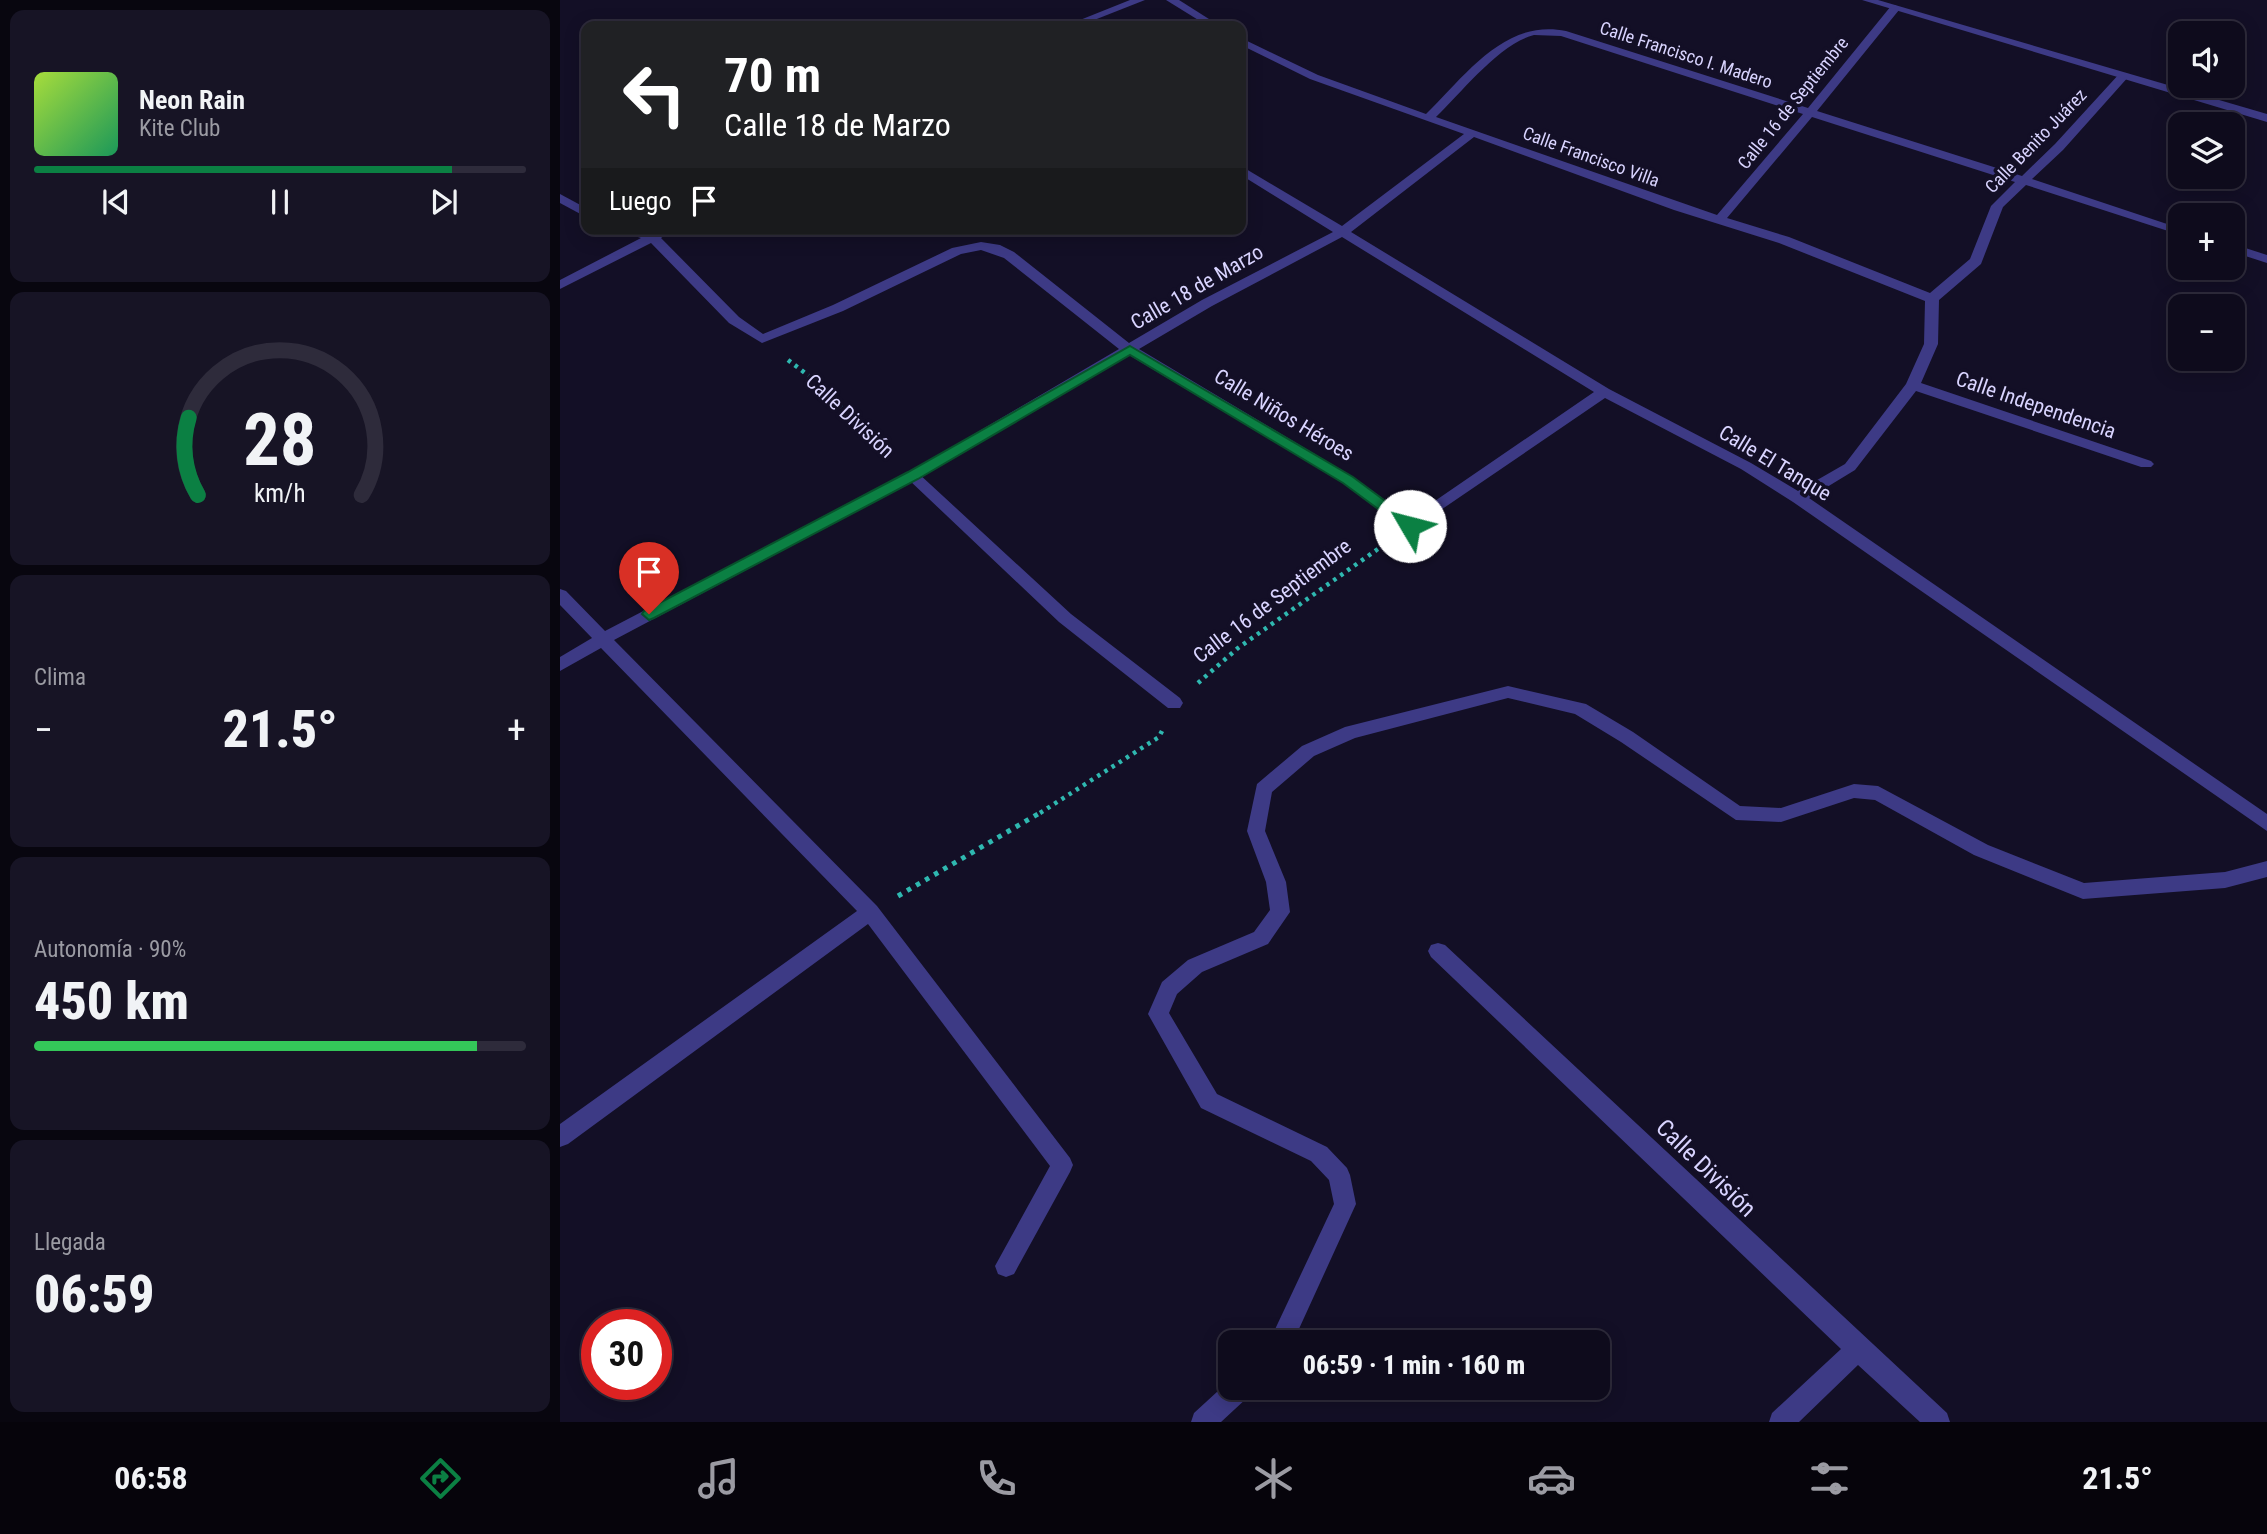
<!DOCTYPE html>
<html lang="es">
<head>
<meta charset="utf-8">
<style>
  body { margin:0; font-family:"Roboto Condensed",sans-serif; background:#171425; color:#f1f3f6; height:100vh; display:flex; flex-direction:column; font-size:26px; white-space:nowrap }
  * { box-sizing:border-box; margin:0 }
  p { font-size:23px; color:#9b9ba3 }
  .icon { flex:none; width:38px; height:38px; fill:none; stroke:currentColor; stroke-width:2; stroke-linecap:round; stroke-linejoin:round }
  .map { position:relative; flex:1; overflow:hidden }
  .sheet { display:flex; flex-direction:column; gap:10px; padding:10px; background:#08060f; width:560px }
  .sheet>* { flex:none }
  .hud { position:absolute; left:21px; top:21px; width:665px; height:214px; border-radius:14px; box-shadow:0 4px 18px #0003,0 0 0 2px #2e2b3b; background:#202124; color:#fff; overflow:hidden }
  .tools { position:absolute; left:1608px; top:21px; display:grid; gap:14px }
  .tools a { display:grid; place-items:center; width:77px; height:77px; border-radius:14px; background:#0e0b1c; box-shadow:0 4px 18px #0003,0 0 0 2px #2e2b3b; font-size:35px }
  .speed { position:absolute; left:21px; top:1309px; display:flex; gap:14px; font-size:35px; font-weight:700; text-align:center }
  .speed>* { display:grid; place-content:center; width:91px; height:91px; border-radius:50%; background:#0e0b1c; box-shadow:0 4px 18px #0003,0 0 0 2px #2e2b3b; line-height:1 }
  .speed .limit { border:10px solid #d22; background:#fff; color:#111 }
  .pin { position:absolute; display:grid; place-items:center; width:60px; height:60px; color:#fff; margin:-72px -30px; border-radius:50% 50% 50% 0; rotate:-45deg; box-shadow:0 0 7px #0007 }
  .pin .icon { rotate:45deg }
  .me { position:absolute; width:77px; margin:-38px; rotate:307deg; stroke-linejoin:round; filter:drop-shadow(0 0 5px #0008) }
  .turn { display:flex; align-items:center; gap:24px; height:147px; padding:0 28px; font-size:32px }
  .turn .icon { width:91px; height:91px; stroke-width:2.5 }
  .turn b { display:block; font-size:49px; line-height:60px }
  .then { display:flex; align-items:center; height:66px; padding:0 28px; background:#0003; gap:14px; font-size:26px }
  .big { font-size:52px; font-weight:800; line-height:1.1 }
  .sheet .tile { flex:1; display:flex; flex-direction:column; justify-content:center; gap:10px; min-width:0; padding:0 24px; border-radius:14px; background:#171425 }
  .sheet .dial { align-items:center; gap:0 }
  .dial svg { height:182px; overflow:visible; fill:none; stroke:#2e2b3b; stroke-width:7; stroke-linecap:round; text-anchor:middle }
  .dial text { fill:#f1f3f6; stroke:none }
  .song { display:flex; align-items:center; gap:21px }
  .cover { width:84px; height:84px; border-radius:10px; background:linear-gradient(135deg,hsl(80 70% 55%),hsl(150 70% 35%)) }
  .played { height:7px; border-radius:4px; background:linear-gradient(90deg,#0b8043 85%,#2e2b3b 85%) }
  .keys { display:flex; justify-content:space-around; direction:ltr }
  .heat { display:flex; justify-content:space-between; align-items:center; font-size:38px; direction:ltr }
  .charge { height:10px; border-radius:5px; background:linear-gradient(90deg,#34c759 90%,#2e2b3b 0) }
  .trip { position:absolute; left:658px; top:1330px; width:392px; height:70px; border-radius:14px; background:#0e0b1c; box-shadow:0 4px 18px #0003,0 0 0 2px #2e2b3b; font-weight:800; line-height:70px; text-align:center }
  .menu { display:flex; height:112px; justify-content:space-around; align-items:center; background:#06040b; color:#9b9ba3 }
  .menu .icon { width:49px; height:49px }
  .menu .selected { color:#0b8043 }
  .menu b { font-size:32px; color:#f1f3f6 }
  main { display:flex; flex:1; min-height:0 }
  .map>svg:first-child { display:block }
</style>
</head>
<body>
<main>
<section class="sheet">
<div class="tile">
<div class="song"><i class="cover"></i><div><b>Neon Rain</b><p>Kite Club</p></div></div>
<div class="played"></div>
<div class="keys"><svg class="icon" aria-label="previous" viewBox="0 0 24 24"><path d="M18 5L8 12l10 7zM5 5v14"/></svg><svg class="icon" aria-label="pause" viewBox="0 0 24 24"><path d="M8 5v14M16 5v14"/></svg><svg class="icon" aria-label="next" viewBox="0 0 24 24"><path d="M6 5l10 7-10 7zM19 5v14"/></svg></div>
</div>
<div class="tile dial"><svg viewBox="0 0 100 80">
<path d="M14 69A42 42 0 1 1 86 69"/>
<path d="M14 69A42 42 0 0 1 10 35" stroke="#0b8043"/>
<text x="50" y="56" font-size="32" font-weight="700">28</text>
<text x="50" y="72" font-size="11">km/h</text>
</svg></div>
<div class="tile"><p>Clima</p>
<div class="heat"><a>−</a><b class="big">21.5°</b><a>+</a></div>
</div>
<div class="tile"><p>Autonomía · 90%</p><b class="big">450 km</b><div class="charge"></div></div>
<div class="tile"><p>Llegada</p><b class="big">06:59</b></div>
</section>
<div class="map">
<svg width="1707" height="1422" viewBox="0 0 1707 1422">
  <rect width="100%" height="100%" fill="#130f26"/>
  <g fill="none" stroke-linecap="round" stroke-linejoin="round">
    <g stroke="#2fb8b0" stroke-width="4.5" stroke-dasharray="3.5 5" stroke-linecap="butt">
      <polyline points="228,360 249,376 332,456"/>
      <polyline points="638,683 678,648 825,544"/>
      <polyline points="480,813 599,737 602,731"/>
    </g>
    <polyline stroke="#2fb8b0" stroke-width="5" stroke-dasharray="4.5 6" stroke-linecap="butt" points="338,896 483,811"/>
    <g fill="#3d3a85" fill-rule="evenodd">
      <polygon points="1610,223 1620,226 1620,234 1605,230 1605,224"/>
      <polygon points="1673,244 1707,255 1707,263 1673,252"/>
      <polygon points="353,471 358,473 511,614 620,698 623,703 620,708 608,708 499,622 348,479 345,476 348,473"/>
    </g>
    <g fill="#3d3a85" fill-rule="evenodd">
      <polygon points="570,0 585,0 519,26 505,26"/>
      <polygon points="606,0 619,0 660,26 648,26"/>
      <path d="M 1335,5 L 1340,8 L 1339,10 L 1257,111 L 1462,176 L 1495,144 L 1560,73 L 1570,75 L 1503,150 L 1472,179 L 1616,227 L 1615,230 L 1605,230 L 1466,185 L 1443,207 L 1421,264 L 1379,300 L 1378,344 L 1361,383 L 1591,461 L 1594,464 L 1591,467 L 1581,467 L 1356,391 L 1295,470 L 1249,498 L 1707,814 L 1707,831 L 1233,502 L 1181,469 L 1045,398 L 850,531 L 783,483 L 569,355 L 358,479 L 54,640 L 317,906 L 510,1158 L 513,1165 L 510,1172 L 454,1274 L 446,1277 L 438,1274 L 435,1266 L 490,1166 L 308,924 L 8,1144 L 0,1147 L 0,1124 L 297,911 L 41,648 L 0,671 L 0,657 L 32,638 L 0,605 L 0,589 L 6,591 L 45,631 L 348,473 L 559,349 L 444,258 L 421,250 L 401,254 L 283,311 L 202,343 L 169,323 L 91,243 L 0,289 L 0,280 L 81,238 L 53,229 L 76,229 L 91,233 L 98,229 L 114,229 L 101,238 L 179,317 L 203,334 L 273,305 L 392,248 L 421,242 L 440,245 L 454,252 L 569,343 L 642,300 L 773,232 L 681,175 L 681,166 L 782,226 L 904,134 L 750,79 L 681,45 L 681,38 L 758,75 L 866,114 C 905,76 945,18 1006,31 L 1248,108 L 1331,6 ZM 974,35 L 1001,36 L 1243,114 L 1157,215 L 876,117 C 902,92 939,44 974,35 ZM 1252,117 L 1455,182 L 1431,206 L 1410,259 L 1370,293 L 1229,237 L 1167,218 ZM 914,137 L 1114,210 L 1219,243 L 1365,301 L 1364,344 L 1346,384 L 1285,464 L 1238,491 L 1191,463 L 1049,389 L 791,232 ZM 782,237 L 1034,392 L 850,518 L 793,477 L 579,349 L 652,306 Z"/>
      <polygon points="0,194 26,208 26,217 0,203"/>
      <polygon points="948,686 1026,704 1073,732 1180,806 1221,808 1294,784 1318,786 1428,845 1524,883 1665,872 1707,861 1707,877 1665,888 1523,899 1414,855 1315,800 1294,798 1221,822 1176,820 1061,742 1015,714 948,698 795,738 754,756 712,792 705,831 726,882 730,912 708,944 642,972 617,994 609,1013 657,1094 767,1147 787,1168 790,1175 796,1204 733,1342 709,1342 774,1204 769,1180 751,1161 641,1108 588,1014 602,982 628,960 694,932 710,910 706,882 687,831 697,784 742,746 785,727"/>
      <polygon points="878,943 885,945 1387,1413 1390,1422 1360,1422 1298,1365 1239,1422 1209,1422 1212,1413 1281,1349 871,957 868,951 871,945"/>
      <polygon points="670,1380 670,1388 691,1388 688,1397 661,1422 631,1422 634,1413"/>
    </g>
    <polygon fill="#3d3a85" fill-rule="evenodd" points="1302,0 1318,0 1707,114 1707,122"/>
  </g>
  <polygon fill="#0b8043" stroke="#07532c" stroke-width="2" points="570,346 793,477 855,523 855,529 845,529 783,483 570,355 358,479 94,618 89,620 82,614 84,611 348,472"/>
  <g text-anchor="middle" stroke-width="7" stroke-linejoin="round" paint-order="stroke">
    <g font-size="18" fill="#d9d4ff" stroke="#130f26">
      <text transform="translate(1126 55) rotate(18)" y="6">Calle Francisco I. Madero</text>
      <text transform="translate(1233 103) rotate(-51)" y="6">Calle 16 de Septiembre</text>
      <text transform="translate(1476 141) rotate(-46)" y="6">Calle Benito Juárez</text>
      <text transform="translate(1031 157) rotate(20)" y="6">Calle Francisco Villa</text>
    </g>
    <g font-size="21" fill="#d9d4ff" stroke="#130f26">
      <text transform="translate(637 287) rotate(-30)" y="7">Calle 18 de Marzo</text>
      <text transform="translate(1476 405) rotate(19)" y="7">Calle Independencia</text>
      <text transform="translate(724 415) rotate(31)" y="7">Calle Niños Héroes</text>
      <text transform="translate(290 416) rotate(43)" y="7">Calle División</text>
      <text transform="translate(1215 463) rotate(31)" y="7">Calle El Tanque</text>
      <text transform="translate(712 601) rotate(-37)" y="7">Calle 16 de Septiembre</text>
    </g>
    <g font-size="24" fill="#d9d4ff" stroke="#130f26">
      <text transform="translate(1146 1168) rotate(44)" y="8">Calle División</text>
    </g>
  </g>
</svg>
<div class="tools">
<a><svg class="icon" aria-label="sound" viewBox="0 0 24 24"><path d="M4 9h4l5-4v14l-5-4H4zM17 9q2 3 0 6"/></svg></a>
<a><svg class="icon" aria-label="layers" viewBox="0 0 24 24"><path d="M12 4l9 5-9 5-9-5zM3 14l9 5 9-5"/></svg></a>
<a>+</a>
<a>−</a>
</div>
<div class="speed"><div class="limit">30</div></div>
<div class="pin" style="left:89px;top:614px;background:#d93025"><svg class="icon" aria-label="arrive" viewBox="0 0 24 24"><path d="M6 21V4h12l-3 4 3 4H6"/></svg></div>
<svg class="me" style="left:850px;top:526px" viewBox="-20 -20 40 40"><circle r="19" fill="#fff"/><path d="M0-13L10 11 0 6-10 11z" fill="#0b8043"/></svg>
<div class="trip">06:59 · 1 min · 160 m</div>
<div class="hud">
<div class="turn"><svg class="icon" aria-label="left" viewBox="0 0 24 24"><path d="M17 20v-9H6M10 6l-5 5 5 5"/></svg><div><b>70 m</b>Calle 18 de Marzo</div></div>
<div class="then">Luego<svg class="icon" aria-label="arrive" viewBox="0 0 24 24"><path d="M6 21V4h12l-3 4 3 4H6"/></svg></div>
</div>
</div>
</main>
<nav class="menu">
<b>06:58</b>
<svg class="icon selected" aria-label="directions" viewBox="0 0 24 24"><path d="M12 3l9 9-9 9-9-9zM9 14v-3h6M13 9l2 2-2 2"/></svg>
<svg class="icon" aria-label="music" viewBox="0 0 24 24"><path d="M9 18V5l10-2v13"/><circle cx="6" cy="18" r="3"/><circle cx="16" cy="16" r="3"/></svg>
<svg class="icon" aria-label="phone" viewBox="0 0 24 24"><path d="M5 4h4l2 5-3 2q2 4 5 5l2-3 5 2v4C11 20 4 13 5 4z"/></svg>
<svg class="icon" aria-label="climate" viewBox="0 0 24 24"><path d="M12 3v18M4 7l16 10M4 17L20 7"/></svg>
<svg class="icon" aria-label="car" viewBox="0 0 24 24"><path d="M5 17H2v-5l4-1 3-4h7l3 4 3 1v5h-3M9 17h6M6 11h13"/><circle cx="7" cy="17" r="2"/><circle cx="17" cy="17" r="2"/></svg>
<svg class="icon" aria-label="filters" viewBox="0 0 24 24"><path d="M4 7h16M4 17h16"/><circle cx="9" cy="7" r="2"/><circle cx="15" cy="17" r="2"/></svg>
<b>21.5°</b>
</nav>
</body>
</html>
